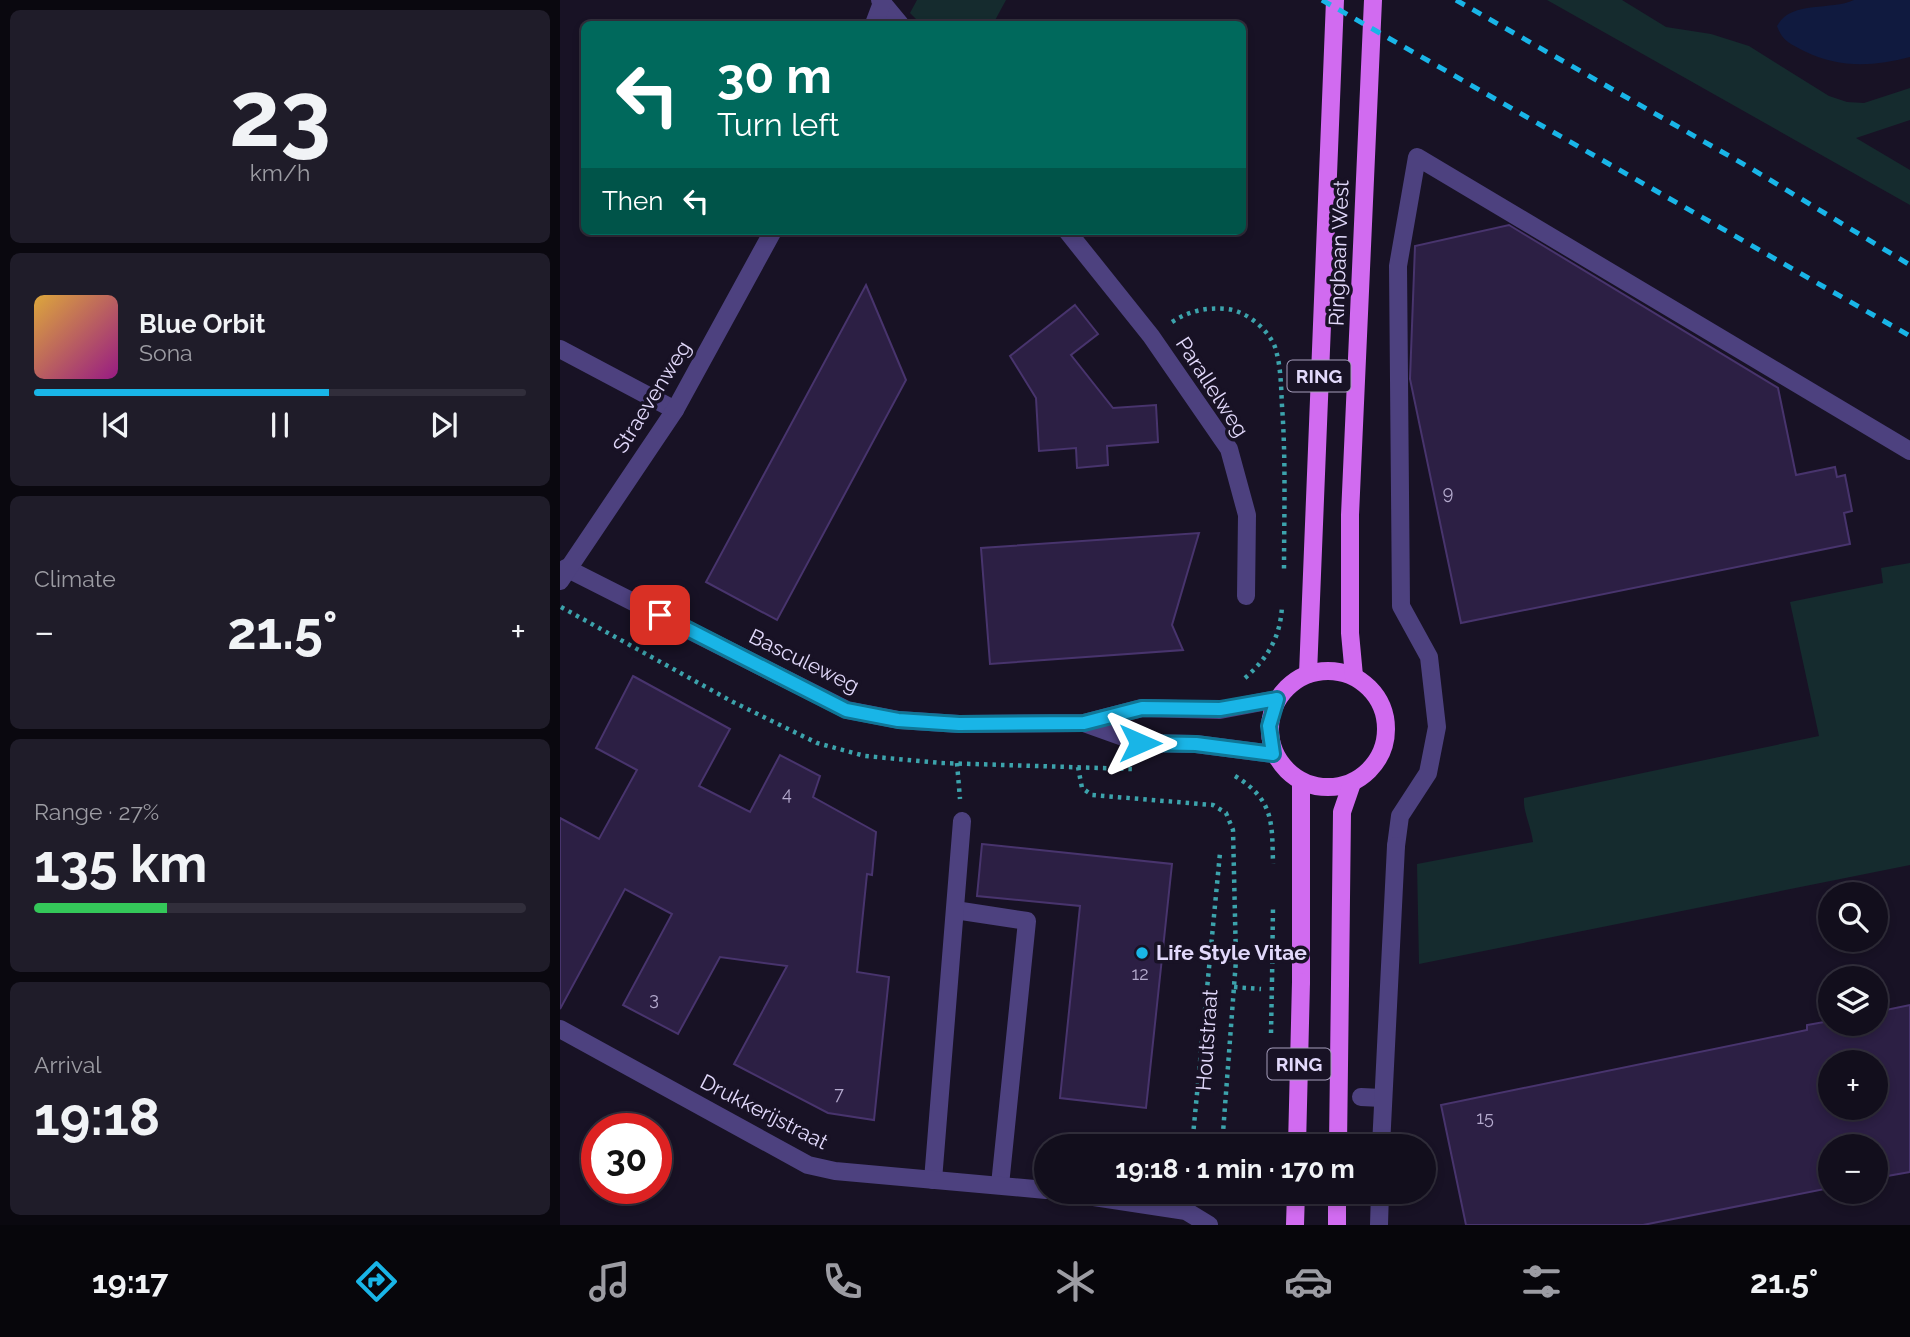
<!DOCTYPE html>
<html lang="en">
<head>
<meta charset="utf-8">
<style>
  body { margin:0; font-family:Raleway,sans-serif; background:#1f1c29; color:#f1f3f6; height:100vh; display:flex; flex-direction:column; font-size:26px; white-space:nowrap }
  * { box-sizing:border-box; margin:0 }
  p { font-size:23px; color:#9c9ca3 }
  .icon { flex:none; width:38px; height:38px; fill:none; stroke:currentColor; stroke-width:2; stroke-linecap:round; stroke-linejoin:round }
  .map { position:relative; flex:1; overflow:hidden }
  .sheet { display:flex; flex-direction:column; gap:10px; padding:10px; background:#0a080f; width:560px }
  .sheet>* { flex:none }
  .hud { position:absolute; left:21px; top:21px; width:665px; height:214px; border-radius:10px; box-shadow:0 4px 10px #0003,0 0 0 2px #312e3b; background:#00695c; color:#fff; overflow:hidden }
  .tools { position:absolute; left:1258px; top:882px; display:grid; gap:14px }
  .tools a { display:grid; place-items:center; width:70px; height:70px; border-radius:50%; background:#120e1c; box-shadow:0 4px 10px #0003,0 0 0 2px #312e3b; font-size:35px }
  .speed { position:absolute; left:21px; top:1113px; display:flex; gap:14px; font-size:35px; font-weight:700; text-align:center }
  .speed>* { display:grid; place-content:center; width:91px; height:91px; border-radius:50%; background:#120e1c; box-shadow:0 4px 10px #0003,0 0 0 2px #312e3b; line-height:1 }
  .speed .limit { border:10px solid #d22; background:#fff; color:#111 }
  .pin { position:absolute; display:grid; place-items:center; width:60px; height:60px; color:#fff; margin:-30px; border-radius:14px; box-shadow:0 4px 10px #0006 }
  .me { position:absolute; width:77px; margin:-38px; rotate:90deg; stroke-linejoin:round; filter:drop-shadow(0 0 5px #0008) }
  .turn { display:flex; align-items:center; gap:24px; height:147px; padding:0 21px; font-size:32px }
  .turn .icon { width:91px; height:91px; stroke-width:2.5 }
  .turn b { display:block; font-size:49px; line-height:60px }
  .then { display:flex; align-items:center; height:66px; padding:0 21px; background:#0003; gap:14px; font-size:26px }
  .big { font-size:52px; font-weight:700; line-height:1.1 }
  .sheet .widget { flex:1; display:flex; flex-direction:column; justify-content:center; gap:10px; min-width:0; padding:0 24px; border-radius:10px; background:#1f1c29 }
  .sheet .dial { align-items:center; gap:0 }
  .dial b { font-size:91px; line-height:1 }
  .song { display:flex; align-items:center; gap:21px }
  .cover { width:84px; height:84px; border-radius:10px; background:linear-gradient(135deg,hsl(40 70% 55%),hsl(310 70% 35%)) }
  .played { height:7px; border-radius:4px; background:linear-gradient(90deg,#19b5e7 60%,#312e3b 60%) }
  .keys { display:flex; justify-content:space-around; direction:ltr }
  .heat { display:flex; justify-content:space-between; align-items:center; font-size:38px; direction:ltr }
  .charge { height:10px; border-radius:5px; background:linear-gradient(90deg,#34c759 27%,#312e3b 0) }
  .trip { position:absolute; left:474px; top:1134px; width:402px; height:70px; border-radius:35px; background:#120e1c; box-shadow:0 4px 10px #0003,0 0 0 2px #312e3b; font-weight:700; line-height:70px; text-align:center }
  .tab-bar { display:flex; height:112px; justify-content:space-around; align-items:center; background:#07060b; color:#9c9ca3 }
  .tab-bar .icon { width:49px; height:49px }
  .tab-bar .active { color:#19b5e7 }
  .tab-bar b { font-size:32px; color:#f1f3f6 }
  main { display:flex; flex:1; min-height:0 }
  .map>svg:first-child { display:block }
</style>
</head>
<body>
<main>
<section class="sheet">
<div class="widget dial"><b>23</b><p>km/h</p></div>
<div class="widget">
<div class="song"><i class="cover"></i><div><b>Blue Orbit</b><p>Sona</p></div></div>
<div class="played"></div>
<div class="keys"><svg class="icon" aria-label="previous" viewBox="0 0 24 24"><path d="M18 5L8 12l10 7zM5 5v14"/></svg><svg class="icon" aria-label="pause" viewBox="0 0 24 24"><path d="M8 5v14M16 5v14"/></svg><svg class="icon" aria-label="next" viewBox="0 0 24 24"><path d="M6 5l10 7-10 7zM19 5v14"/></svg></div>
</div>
<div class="widget"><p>Climate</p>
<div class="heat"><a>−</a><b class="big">21.5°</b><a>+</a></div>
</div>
<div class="widget"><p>Range · 27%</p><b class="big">135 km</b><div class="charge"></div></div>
<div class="widget"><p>Arrival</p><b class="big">19:18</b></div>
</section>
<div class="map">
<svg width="1350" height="1225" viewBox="0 0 1350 1225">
  <rect width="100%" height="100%" fill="#181225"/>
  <g fill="#152b2e">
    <polygon points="357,0 446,0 433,24 361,24 350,13"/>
    <polygon points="987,0 1062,0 1106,27 1151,34 1189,46 1269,96 1287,102 1304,103 1350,88 1350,120 1296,138 1350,170 1350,205"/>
    <path d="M 1350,563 L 1350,865 L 859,964 L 857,864 L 973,842 C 971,826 963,812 964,798 L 1259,736 L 1230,602 L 1323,583 L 1321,568 Z"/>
  </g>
  <path fill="#101a3f" d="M 1294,0 L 1350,0 L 1350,57 C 1313,67 1278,68 1244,51 C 1231,44 1222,41 1217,26 C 1231,0 1270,11 1294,0 Z"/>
  <g fill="#2c1f44" stroke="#48346d" stroke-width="2" fill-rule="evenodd">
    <polygon points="949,225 1218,388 1236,475 1275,467 1277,477 1285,475 1292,511 1284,513 1290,544 901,623 850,379 855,246"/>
    <polygon points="306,285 346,380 217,620 146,582"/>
    <polygon points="515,305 538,334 511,355 553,408 596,405 598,442 547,446 548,465 517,468 516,448 479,451 476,398 450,356"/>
    <polygon points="639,533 612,625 623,650 430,664 421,548"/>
    <polygon points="73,676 170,729 139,786 190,812 220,755 260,776 253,797 316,832 312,875 307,874 297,972 329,977 314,1120 268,1113 174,1064 227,966 160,957 118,1034 63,1005 112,914 65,889 0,1009 0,818 39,839 77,770 36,748"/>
    <polygon points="422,844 612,864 586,1108 500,1098 520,906 417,896"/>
    <path d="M 1350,1005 L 1350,1172 L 1316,1178 L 1316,1146 L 1270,1146 L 1270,1188 L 1083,1225 L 906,1225 L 881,1105 L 1247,1030 L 1247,1025 L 1270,1021 L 1270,1024 L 1316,1024 L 1316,1012 ZM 1270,1062 L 1316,1062 L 1316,1108 L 1270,1108 Z"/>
  </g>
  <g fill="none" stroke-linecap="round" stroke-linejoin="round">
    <g stroke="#3ca3ac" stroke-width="4.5" stroke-dasharray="3.5 5" stroke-linecap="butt">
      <path d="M 612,322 C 629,311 646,307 667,309 C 686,311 708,329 715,347 C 721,366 721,386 722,406 C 726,461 724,516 724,571"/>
      <polyline points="1,607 173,702 257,743 305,756 381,763 572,769"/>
      <path d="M 685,678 C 708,658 721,636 722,605"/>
      <polyline points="397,763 400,799"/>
      <polyline points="518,767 522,788 532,795 653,805 666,813 673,830 676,960 662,1146"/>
      <path d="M 675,776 C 714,800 712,822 713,864"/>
      <polyline points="650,959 676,960"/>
      <polyline points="712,981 713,907"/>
      <polyline points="674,987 701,989"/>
      <polyline points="632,1146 660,853"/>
    </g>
    <g stroke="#4d417f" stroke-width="18">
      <polyline points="836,846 840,816 868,773 877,727 869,657 841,606 838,266 857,157 1350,451"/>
      <polyline points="395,910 467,921 440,1185"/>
      <polyline points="801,1097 822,1098"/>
      <polyline points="373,1180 402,821"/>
    </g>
    <g stroke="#4d417f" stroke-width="18">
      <polyline points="320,0 340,24"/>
      <polyline points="314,24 323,0"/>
      <polyline points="507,231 591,336 669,449 687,515 686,596"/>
      <polyline points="0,349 115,410"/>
      <polyline points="6,568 287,710 339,720 399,724 524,723 582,708 660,710 717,699"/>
      <polyline points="0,581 115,410 213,231"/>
      <polyline points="524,723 580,743 636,744 713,754"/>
      <polyline points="0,1029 248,1165 275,1171 486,1190"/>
      <polyline points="821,1146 836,846"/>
      <polyline points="501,1192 626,1211 649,1225"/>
      <polyline points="819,1225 820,1192"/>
    </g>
    <g stroke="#d16bf0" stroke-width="18">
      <circle cx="768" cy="729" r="58"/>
      <polyline points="748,674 775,0"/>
      <polyline points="794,676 790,633 790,515 813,0"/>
      <polyline points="741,783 741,982"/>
      <polyline points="780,984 782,812 792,783"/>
      <polyline points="735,1225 736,1192"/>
      <polyline points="777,1225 777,1192"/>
    </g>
    <g stroke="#19b5e7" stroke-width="5" stroke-dasharray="10 9" stroke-linecap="butt">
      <polyline points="762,0 1350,336"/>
      <polyline points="896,0 1192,169 1350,265"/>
    </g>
    <polyline stroke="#3ca3ac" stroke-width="4.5" stroke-dasharray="3.5 5" stroke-linecap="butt" points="711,1033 712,981"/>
    <g stroke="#d16bf0" stroke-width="18">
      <polyline points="737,1146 741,982"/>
      <polyline points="778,1146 780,984"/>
    </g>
  </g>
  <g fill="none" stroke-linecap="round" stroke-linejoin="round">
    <g stroke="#107696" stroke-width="18">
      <polyline id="route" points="100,615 286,710 338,720 399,724 524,723 582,708 660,709 717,699 709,726 713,754 636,744 580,743"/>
    </g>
    <use href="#route" stroke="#19b5e7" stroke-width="12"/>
  </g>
  <circle fill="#19b5e7" stroke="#181225" stroke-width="2.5" cx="582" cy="953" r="7"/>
  <g text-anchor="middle" stroke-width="7" stroke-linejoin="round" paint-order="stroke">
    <g font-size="18" fill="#b4aacd">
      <text x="888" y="499">9</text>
      <text x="227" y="800">4</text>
      <text x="580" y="980">12</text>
      <text x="94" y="1005">3</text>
      <text x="279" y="1100">7</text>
      <text x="925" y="1124">15</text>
    </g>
    <g fill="#181225" stroke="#a59dbb" stroke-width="2">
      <rect x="727.5" y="360.5" width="63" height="31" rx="5"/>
      <rect x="707.5" y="1048.5" width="63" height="31" rx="5"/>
    </g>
    <g font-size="19" font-weight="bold" fill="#e2d9fb">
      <text x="759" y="383">RING</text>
      <text x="739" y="1071">RING</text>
    </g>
    <g font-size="21" fill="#e2d9fb" stroke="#181225">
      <text transform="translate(779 253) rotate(-88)" y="7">Ringbaan West</text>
      <text transform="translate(652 387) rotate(57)" y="7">Parallelweg</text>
      <text transform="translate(92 397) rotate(-58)" y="7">Straevenweg</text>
      <text transform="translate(244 661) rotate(26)" y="7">Basculeweg</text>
      <text transform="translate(647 1040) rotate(-86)" y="7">Houtstraat</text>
      <text transform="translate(204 1112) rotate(27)" y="7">Drukkerijstraat</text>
    </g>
    <g font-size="21" font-weight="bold" fill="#e2d9fb" stroke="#181225" text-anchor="start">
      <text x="596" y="960">Life Style Vitae</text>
    </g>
  </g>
</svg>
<div class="tools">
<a><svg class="icon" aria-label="search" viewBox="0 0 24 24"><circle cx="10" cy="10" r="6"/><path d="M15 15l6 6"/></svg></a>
<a><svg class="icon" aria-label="layers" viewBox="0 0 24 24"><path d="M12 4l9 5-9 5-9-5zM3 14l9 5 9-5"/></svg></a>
<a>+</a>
<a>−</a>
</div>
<div class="speed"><div class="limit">30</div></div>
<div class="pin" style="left:100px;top:615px;background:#d93025"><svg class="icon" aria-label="arrive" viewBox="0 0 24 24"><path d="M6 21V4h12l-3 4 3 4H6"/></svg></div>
<svg class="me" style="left:580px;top:743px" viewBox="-20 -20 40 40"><path d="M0-17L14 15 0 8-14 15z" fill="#19b5e7" stroke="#fff" stroke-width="4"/></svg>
<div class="trip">19:18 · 1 min · 170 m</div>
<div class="hud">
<div class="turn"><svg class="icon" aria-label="left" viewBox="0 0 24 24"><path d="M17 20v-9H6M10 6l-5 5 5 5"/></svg><div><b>30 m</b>Turn left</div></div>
<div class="then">Then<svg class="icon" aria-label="left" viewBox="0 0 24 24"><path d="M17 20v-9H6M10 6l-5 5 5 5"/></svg></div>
</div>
</div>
</main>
<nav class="tab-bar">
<b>19:17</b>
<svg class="icon active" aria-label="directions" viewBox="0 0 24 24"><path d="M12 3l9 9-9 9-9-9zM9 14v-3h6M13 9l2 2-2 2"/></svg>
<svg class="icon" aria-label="music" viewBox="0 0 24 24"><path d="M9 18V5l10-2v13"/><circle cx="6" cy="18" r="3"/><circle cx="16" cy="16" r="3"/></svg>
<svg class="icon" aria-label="phone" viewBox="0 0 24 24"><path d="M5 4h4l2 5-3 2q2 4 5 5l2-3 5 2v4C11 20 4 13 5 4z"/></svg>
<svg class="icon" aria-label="climate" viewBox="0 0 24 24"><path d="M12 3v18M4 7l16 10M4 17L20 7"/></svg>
<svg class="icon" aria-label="car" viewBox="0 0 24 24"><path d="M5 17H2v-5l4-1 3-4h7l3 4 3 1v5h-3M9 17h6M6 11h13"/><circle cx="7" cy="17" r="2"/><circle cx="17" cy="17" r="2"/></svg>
<svg class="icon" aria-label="filters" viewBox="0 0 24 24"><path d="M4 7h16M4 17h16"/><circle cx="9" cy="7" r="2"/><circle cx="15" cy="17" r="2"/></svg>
<b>21.5°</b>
</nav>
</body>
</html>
